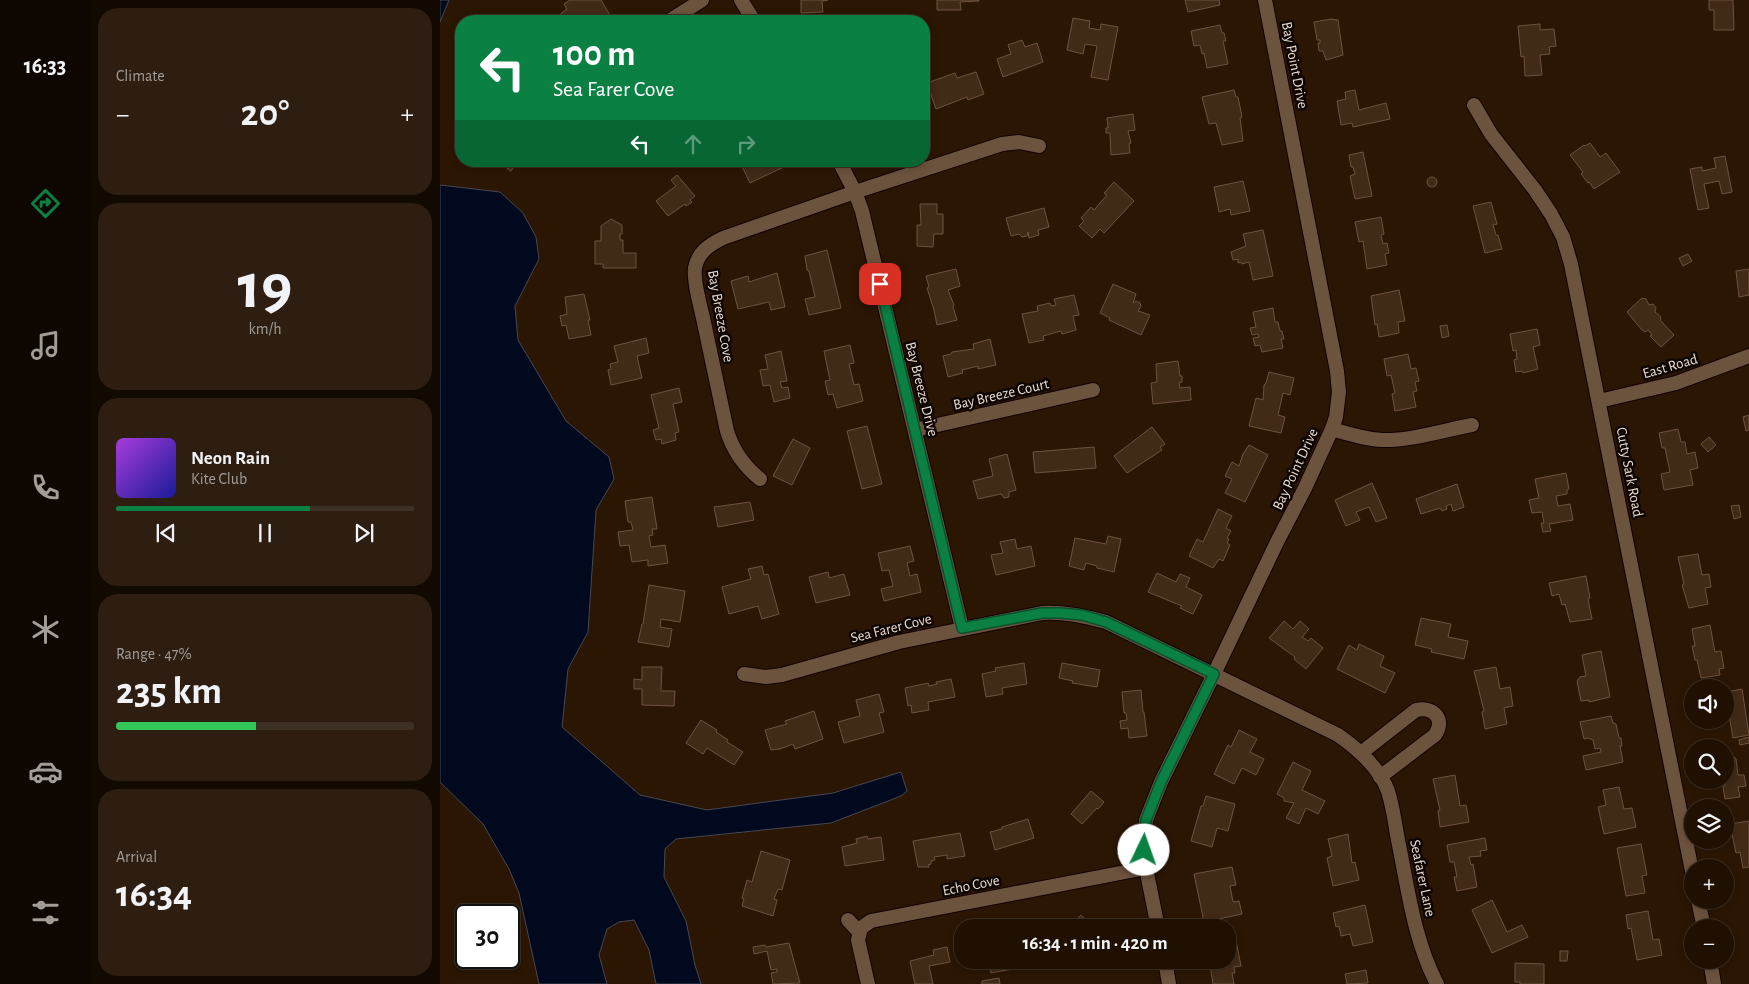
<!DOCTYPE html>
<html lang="en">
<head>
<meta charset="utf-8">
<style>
  body { margin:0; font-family:"Alegreya Sans",sans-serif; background:#2d1e11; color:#f1f3f6; height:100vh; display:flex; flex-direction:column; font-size:19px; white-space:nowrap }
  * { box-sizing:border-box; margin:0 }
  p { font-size:16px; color:#a29d99 }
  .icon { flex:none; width:28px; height:28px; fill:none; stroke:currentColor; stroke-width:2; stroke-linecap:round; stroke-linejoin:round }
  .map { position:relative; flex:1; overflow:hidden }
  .panel { display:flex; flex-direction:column; gap:8px; padding:8px; background:#120901; width:350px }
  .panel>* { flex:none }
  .guide { position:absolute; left:15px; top:15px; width:475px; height:152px; border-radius:20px; box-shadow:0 2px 8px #0003,0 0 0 1px #3d3024; background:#0b8043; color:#fff; overflow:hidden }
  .fabs { position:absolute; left:1244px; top:679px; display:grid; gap:10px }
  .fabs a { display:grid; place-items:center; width:50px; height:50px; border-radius:50%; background:#201002; box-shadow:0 2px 8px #0003,0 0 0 1px #3d3024; font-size:25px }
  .speed { position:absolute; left:15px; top:904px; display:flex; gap:10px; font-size:25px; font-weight:700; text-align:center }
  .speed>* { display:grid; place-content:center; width:65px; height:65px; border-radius:50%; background:#201002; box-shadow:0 2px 8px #0003,0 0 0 1px #3d3024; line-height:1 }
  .speed .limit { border:2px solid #111; border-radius:8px; background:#fff; color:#111 }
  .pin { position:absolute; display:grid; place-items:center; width:42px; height:42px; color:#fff; margin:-21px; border-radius:10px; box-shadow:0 2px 8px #0006 }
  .me { position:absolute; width:55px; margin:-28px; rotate:3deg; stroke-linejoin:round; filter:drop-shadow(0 0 4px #0008) }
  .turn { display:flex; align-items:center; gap:18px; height:105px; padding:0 15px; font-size:22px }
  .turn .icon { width:65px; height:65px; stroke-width:2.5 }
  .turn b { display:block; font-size:35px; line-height:42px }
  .lanes { display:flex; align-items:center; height:48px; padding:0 15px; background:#0003; justify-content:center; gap:25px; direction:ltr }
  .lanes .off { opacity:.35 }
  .big { font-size:38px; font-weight:700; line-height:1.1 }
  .panel .card { flex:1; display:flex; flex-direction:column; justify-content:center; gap:8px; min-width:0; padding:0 18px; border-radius:20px; background:#2d1e11 }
  .panel .dial { align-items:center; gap:0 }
  .dial b { font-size:65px; line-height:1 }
  .song { display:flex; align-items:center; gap:15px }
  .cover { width:60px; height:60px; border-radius:8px; background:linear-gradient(135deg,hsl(280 70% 55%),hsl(240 70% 35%)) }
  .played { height:5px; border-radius:2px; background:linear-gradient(90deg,#0b8043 65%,#3d3024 65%) }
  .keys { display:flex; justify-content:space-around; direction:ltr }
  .heat { display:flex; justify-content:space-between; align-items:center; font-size:28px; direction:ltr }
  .charge { height:8px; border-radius:4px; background:linear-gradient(90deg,#34c759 47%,#3d3024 0) }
  .trip { position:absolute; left:514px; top:919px; width:282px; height:50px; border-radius:20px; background:#201002; box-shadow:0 2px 8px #0003,0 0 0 1px #3d3024; font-weight:700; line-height:50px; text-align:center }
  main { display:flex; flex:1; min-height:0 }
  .tabs { display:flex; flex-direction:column; width:90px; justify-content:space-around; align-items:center; background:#0d0601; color:#a29d99 }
  .tabs .icon { width:35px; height:35px }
  .tabs .active { color:#0b8043 }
  .tabs b { font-size:22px; color:#f1f3f6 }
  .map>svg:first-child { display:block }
</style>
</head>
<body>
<main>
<nav class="tabs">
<b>16:33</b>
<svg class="icon active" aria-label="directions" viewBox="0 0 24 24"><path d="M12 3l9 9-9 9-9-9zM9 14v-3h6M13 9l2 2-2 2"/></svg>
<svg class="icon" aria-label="music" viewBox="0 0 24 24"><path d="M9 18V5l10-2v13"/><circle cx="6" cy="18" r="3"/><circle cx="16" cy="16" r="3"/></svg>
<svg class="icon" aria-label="phone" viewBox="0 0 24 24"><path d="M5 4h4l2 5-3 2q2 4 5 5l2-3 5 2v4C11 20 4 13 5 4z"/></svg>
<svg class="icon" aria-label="climate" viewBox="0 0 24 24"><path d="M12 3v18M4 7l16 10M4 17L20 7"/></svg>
<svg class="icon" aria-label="car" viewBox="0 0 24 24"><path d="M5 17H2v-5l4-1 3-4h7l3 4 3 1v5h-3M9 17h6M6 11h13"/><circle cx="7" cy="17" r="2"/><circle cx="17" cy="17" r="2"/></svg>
<svg class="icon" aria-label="filters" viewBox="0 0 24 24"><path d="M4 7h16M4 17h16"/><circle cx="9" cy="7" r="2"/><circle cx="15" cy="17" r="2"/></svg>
</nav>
<section class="panel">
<div class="card"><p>Climate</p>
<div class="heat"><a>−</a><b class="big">20°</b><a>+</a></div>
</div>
<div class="card dial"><b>19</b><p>km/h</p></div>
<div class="card">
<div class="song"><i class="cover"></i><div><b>Neon Rain</b><p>Kite Club</p></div></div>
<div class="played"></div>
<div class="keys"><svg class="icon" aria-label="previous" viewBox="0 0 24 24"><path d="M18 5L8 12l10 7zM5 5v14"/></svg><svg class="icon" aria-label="pause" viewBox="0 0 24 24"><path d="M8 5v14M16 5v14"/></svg><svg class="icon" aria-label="next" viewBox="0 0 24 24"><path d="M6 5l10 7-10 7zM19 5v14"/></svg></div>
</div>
<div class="card"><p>Range · 47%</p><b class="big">235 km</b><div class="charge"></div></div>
<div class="card"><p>Arrival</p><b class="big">16:34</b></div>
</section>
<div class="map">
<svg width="1309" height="984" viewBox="0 0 1309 984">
  <rect width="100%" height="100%" fill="#2b1603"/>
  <g fill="#00091d" stroke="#464852">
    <polygon points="0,0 9,0 0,22"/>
    <polygon points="0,185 60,192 83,213 96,237 99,259 75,306 78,340 126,421 169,457 174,479 156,510 148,632 128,669 122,727 200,795 267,810 393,793 461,772 467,791 461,796 391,823 236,839 225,849 224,877 246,921 255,965 261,984 216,984 209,950 194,920 179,922 167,929 159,955 167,984 99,984 79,893 69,869 43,824 0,782"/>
  </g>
  <g fill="#412a16" stroke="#6d533e">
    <polygon points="130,0 161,0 171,17 164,21 123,21 119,15 127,9 124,4"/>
    <polygon points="361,0 388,0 382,1 383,12 361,13"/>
    <polygon points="497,0 539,0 539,1 520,2 521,10 497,10"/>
    <polygon points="745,0 779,0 780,5 748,12"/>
    <polygon points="1269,0 1293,0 1294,30 1274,30 1274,10 1269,10"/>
    <polygon points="633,18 650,21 649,28 660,30 661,24 678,27 668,80 651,77 657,46 645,44 643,54 627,50"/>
    <polygon points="891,19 898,20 903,55 886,60 883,51 879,51 878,43 880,43 880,40 877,40 874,22"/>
    <polygon points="1100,24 1100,30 1114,29 1116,46 1109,47 1110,54 1100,55 1102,75 1085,76 1084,56 1081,57 1078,26"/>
    <polygon points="780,25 782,33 784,33 786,41 783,41 788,64 767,68 764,53 762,54 760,45 754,46 751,31"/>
    <polygon points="582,40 585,47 597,43 603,62 563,77 557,59 571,54 568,45"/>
    <polygon points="536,72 544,94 528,100 527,97 496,109 487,83 515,73 517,78"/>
    <polygon points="794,90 796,97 798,97 802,117 800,118 803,141 782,145 776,123 769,124 762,97"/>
    <polygon points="915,90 919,110 946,103 950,119 913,127 912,123 901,125 897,101 906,99 905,92"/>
    <polygon points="693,114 695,130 688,131 691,143 689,144 690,153 671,155 670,133 666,133 666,128 668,128 667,118"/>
    <polygon points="1150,143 1160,157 1166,153 1180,172 1154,189 1149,182 1148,183 1141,174 1143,172 1130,155 1144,145 1145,146"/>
    <polygon points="923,152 932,196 915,199 910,176 915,174 913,167 911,167 909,155"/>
    <polygon points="1285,156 1292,192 1282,194 1279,181 1264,184 1269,208 1258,210 1250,169 1262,167 1262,171 1276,168 1274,158"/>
    <polygon points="57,161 78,161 71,171"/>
    <polygon points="307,161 346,161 348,165 310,183 301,164"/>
    <polygon points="237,175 255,196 250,200 252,202 246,206 245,204 228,216 216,201 236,186 231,180"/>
    <circle cx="992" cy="182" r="5"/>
    <polygon points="803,181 810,211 791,215 790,209 779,212 774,187"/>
    <polygon points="674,182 694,201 664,233 660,229 652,238 639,226 644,221 641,218 651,207 654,210 667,195 664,193"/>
    <polygon points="1051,202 1057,224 1053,225 1056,235 1058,235 1062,249 1045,253 1033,206"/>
    <polygon points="480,204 497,204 497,214 503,214 503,234 494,234 493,247 477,246 477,225 481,225"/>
    <polygon points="604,208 609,227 598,230 599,235 589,238 588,232 587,236 582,237 579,234 571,236 566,218"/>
    <polygon points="941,217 944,234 941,235 943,244 947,243 949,253 945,254 947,265 927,269 923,241 919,242 915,222"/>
    <polygon points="171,219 182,225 182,234 180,234 180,240 183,240 183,253 196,253 196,268 163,268 163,264 155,264 155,241 161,241 161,226"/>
    <polygon points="823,230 833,276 813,280 809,262 802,264 801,262 798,263 798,259 793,260 791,252 806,246 803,234"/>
    <polygon points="387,250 401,308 369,315 365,299 375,297 369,271 367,270 365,256"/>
    <polygon points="1248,254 1252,261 1243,266 1239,258"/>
    <polygon points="516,269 520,286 508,290 514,305 513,307 517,320 497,325 494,310 487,288 489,287 486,276"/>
    <polygon points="1309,269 1309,295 1299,297 1296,271"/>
    <polygon points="337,273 345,307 331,310 329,302 298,309 291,281 308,276 309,282"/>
    <polygon points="673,284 696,294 693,303 696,301 700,303 701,306 698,311 710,315 701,335 669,320 670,318 660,313"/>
    <polygon points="959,290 965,321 958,322 959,333 939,337 937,324 935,325 931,296"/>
    <polygon points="144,294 150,320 148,320 151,335 129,339 126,325 122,326 120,316 127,314 125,297"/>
    <polygon points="634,295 639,315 633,316 636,330 622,334 621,331 603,336 604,340 589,343 582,314 598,311 597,306 610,303 611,306 616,305 614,299"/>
    <polygon points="1202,298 1206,299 1209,305 1213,304 1216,308 1215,312 1220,316 1221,319 1220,320 1234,335 1221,347 1210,336 1212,335 1208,330 1205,332 1202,330 1187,312"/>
    <polygon points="833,308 835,322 838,322 840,331 842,331 844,339 841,339 843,348 822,352 820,345 815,346 813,338 819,337 818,334 812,335 810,328 816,327 813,312"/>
    <polygon points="1007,325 1009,336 1002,338 1000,326"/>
    <polygon points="1097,329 1100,345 1093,347 1098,369 1083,373 1082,371 1076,372 1074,360 1077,359 1076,350 1073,351 1070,334"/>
    <polygon points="206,338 209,353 197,356 202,378 171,385 168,370 171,369 170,364 178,362 174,346"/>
    <polygon points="550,339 556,365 538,369 538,366 522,370 523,373 508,377 503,356 511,354 512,352 534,349 533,344"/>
    <polygon points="410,345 414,363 409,364 414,385 419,384 423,401 397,408 393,394 388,395 385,381 390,380 384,351"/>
    <polygon points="341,351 347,381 340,382 342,388 348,387 350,398 334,402 330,385 323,386 320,370 328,369 325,355"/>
    <polygon points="968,354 971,369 976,368 979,381 975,382 977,391 973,392 976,407 955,411 952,394 955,393 951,375 947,376 944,359"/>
    <polygon points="738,361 740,376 742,376 742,382 739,383 740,388 750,387 751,400 713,404 711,383 717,382 716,364"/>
    <polygon points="829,372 854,378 850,395 843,393 838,415 845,417 841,433 809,426 816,398 823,400 824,385 826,383"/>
    <polygon points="239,388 242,402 233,404 239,432 235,433 236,440 222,444 221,439 216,440 213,430 219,428 211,395"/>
    <polygon points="1309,415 1309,430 1306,431 1303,417"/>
    <polygon points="427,426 442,484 422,489 407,431"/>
    <polygon points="712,427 725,444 720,447 722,450 687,473 674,456"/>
    <polygon points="1238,429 1241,442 1245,442 1247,454 1255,452 1258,468 1250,470 1253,485 1224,490 1221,474 1230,472 1225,448 1222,448 1219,433"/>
    <polygon points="1269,437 1276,445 1268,452 1261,444"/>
    <polygon points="353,439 370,448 352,485 333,476"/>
    <polygon points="809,445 828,455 805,502 785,493 792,479 785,476 792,462 799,466 803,454"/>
    <polygon points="654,447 656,468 595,473 593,452"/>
    <polygon points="567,454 576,490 569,492 569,497 564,498 561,494 538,499 533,481 553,476 549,459"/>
    <polygon points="1126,473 1129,489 1127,490 1127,494 1116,496 1118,506 1130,504 1133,520 1109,524 1111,531 1103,532 1101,523 1104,523 1102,512 1092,513 1089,500 1099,498 1095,479"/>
    <polygon points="932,483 947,518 936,522 929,507 916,512 920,520 906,526 895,500"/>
    <polygon points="1017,484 1024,507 1013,511 1011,504 1006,506 1007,509 1002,511 1000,508 981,514 976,499"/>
    <polygon points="212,497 217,529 212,529 213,535 209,536 211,547 225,545 228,563 208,566 208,560 192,562 189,545 180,546 178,532 193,530 191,522 188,522 185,501"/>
    <polygon points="310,502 314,520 278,527 274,507"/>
    <polygon points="1299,505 1301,517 1294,519 1291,506"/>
    <polygon points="778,509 792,516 786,528 791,531 787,538 789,539 787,543 790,545 783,561 779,559 773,568 749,556 757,539 763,542"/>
    <polygon points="668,536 681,539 674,572 657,568 657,566 646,563 644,570 629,566 635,538 666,544"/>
    <polygon points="575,539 577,549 591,546 595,566 556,575 551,555 563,553 560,542"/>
    <polygon points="470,546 474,561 467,563 470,576 477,574 481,592 444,601 441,589 453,586 449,570 442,571 438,553"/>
    <polygon points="1258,554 1262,575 1269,574 1271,587 1265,588 1268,604 1249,608 1242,585 1244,584 1238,557"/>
    <polygon points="322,566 324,575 328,574 339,614 322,619 318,606 289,614 282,587 311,579 308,569"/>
    <polygon points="388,572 389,578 404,574 410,595 376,603 369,577"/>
    <polygon points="717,573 736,582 740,574 750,578 746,587 762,595 753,614 740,608 742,606 708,592"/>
    <polygon points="1146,576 1150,598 1148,599 1152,619 1130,622 1125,604 1122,605 1119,594 1112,596 1109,583"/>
    <polygon points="209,585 245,591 240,622 221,619 220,627 232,629 229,647 198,642 202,624 203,624"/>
    <polygon points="981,618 1011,624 1008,637 1028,641 1024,659 991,652 992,649 975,645"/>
    <polygon points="844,621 853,629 860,621 869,629 862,637 868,641 871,638 883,648 866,669 854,659 855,657 829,638"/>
    <polygon points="1270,625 1275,652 1281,651 1284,668 1279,669 1280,675 1261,678 1257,660 1255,660 1252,646 1255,646 1252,629"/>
    <polygon points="919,644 944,656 940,666 955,673 945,693 897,669 909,645 917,650"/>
    <polygon points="1161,651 1170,697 1149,702 1149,700 1141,701 1137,681 1140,677 1146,676 1142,655"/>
    <polygon points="584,663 587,684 562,688 563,694 546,697 542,674 556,671 555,668"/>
    <polygon points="622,663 660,670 657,687 632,683 633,681 619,678"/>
    <polygon points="202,667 222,667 221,691 235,691 234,706 202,705 202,689 194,689 194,679 202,680"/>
    <polygon points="1056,667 1060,689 1070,687 1073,706 1064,708 1067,724 1045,729 1042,712 1044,711 1034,671"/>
    <polygon points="511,679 515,697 488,702 489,710 472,713 471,705 468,706 465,688 488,683 489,686 497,684 496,682"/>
    <polygon points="1302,689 1309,735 1293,738 1288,709 1285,709 1285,692"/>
    <polygon points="701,690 703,712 704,712 707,736 689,738 688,728 681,729 680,721 687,720 686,713 684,713 682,692"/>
    <polygon points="439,694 444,712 439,713 444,732 404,743 398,722 420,716 416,700"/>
    <polygon points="374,711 383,739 355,749 353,744 340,749 331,750 325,730 347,724 345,721"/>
    <polygon points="1171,716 1173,723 1176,724 1179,738 1181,738 1182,746 1180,746 1183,762 1146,770 1143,756 1161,752 1160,748 1155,749 1153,740 1148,738 1144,739 1140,722"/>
    <polygon points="261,720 277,730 276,732 288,740 287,742 303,752 294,765 267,748 263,754 246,743"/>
    <polygon points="799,730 817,739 810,752 824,759 816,775 802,768 794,784 774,774 788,745 791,747"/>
    <polygon points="1309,737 1309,743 1300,745 1299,740"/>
    <polygon points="1294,757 1296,759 1298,775 1304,775 1306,786 1298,787 1300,797 1285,799 1283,786 1285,786 1285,759"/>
    <polygon points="853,762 871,771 862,790 885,801 878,814 866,808 859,824 846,818 854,803 844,801 844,798 837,794"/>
    <polygon points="1015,775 1020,806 1026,805 1029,822 1000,827 998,811 1000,810 993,779"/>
    <polygon points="1179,787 1184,809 1192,808 1196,827 1164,834 1158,807 1166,805 1163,790"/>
    <polygon points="651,791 664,802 658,809 657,808 642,824 631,814"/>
    <polygon points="766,796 795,804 788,831 777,828 772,847 751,841 761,806 763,806"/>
    <polygon points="588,819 594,838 555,850 550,832 562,829 562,827"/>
    <polygon points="1309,821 1309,867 1303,868 1300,852 1296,853 1290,824"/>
    <polygon points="520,833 525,856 507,859 507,855 494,857 495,860 491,861 491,864 488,865 489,867 478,867 473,841"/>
    <polygon points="908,834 912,863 915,862 919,880 893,886 887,858 892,856 888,839"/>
    <polygon points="427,836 428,839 441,837 444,860 405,866 402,847 417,843 416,839"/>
    <polygon points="1045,838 1047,850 1040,851 1041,856 1029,857 1031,865 1033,864 1037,887 1017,891 1014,877 1017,877 1014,862 1010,862 1007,845"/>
    <polygon points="1201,844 1207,875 1202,876 1205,893 1186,896 1177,848"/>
    <polygon points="321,851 350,860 342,890 338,889 334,899 337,900 333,916 302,906 304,899 302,898 307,880 312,882"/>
    <polygon points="792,867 796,885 790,886 793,902 799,901 802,914 764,922 754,874"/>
    <polygon points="1052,900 1067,932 1082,925 1088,937 1052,953 1032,910"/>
    <polygon points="925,905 933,942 913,946 910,934 901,936 899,926 896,927 893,913"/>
    <polygon points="1208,911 1213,940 1219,939 1222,955 1197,960 1191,928 1188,929 1186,915"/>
    <polygon points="641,915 653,928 630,928 630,927"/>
    <polygon points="795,936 801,966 794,967 795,973 792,973 794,984 773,984 769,960 788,960 788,938"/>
    <polygon points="349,943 360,983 333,984 331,973 337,972 337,969 331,970 327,951 314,954 313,947 325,945 326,947"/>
    <polygon points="507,947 510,962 489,966 493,984 475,984 470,961 494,955 493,950"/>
    <polygon points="1120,951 1128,951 1127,961 1120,961"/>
    <polygon points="549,960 599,960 600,964 551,973"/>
    <polygon points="1075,963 1104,964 1104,984 1080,984 1080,982 1075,982"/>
    <polygon points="926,970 928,983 907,984 905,974"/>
    <polygon points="559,978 560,984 542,984 542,981"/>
  </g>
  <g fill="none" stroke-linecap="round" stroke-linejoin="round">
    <g stroke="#120200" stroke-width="16">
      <g id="street">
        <polyline points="301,0 314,21"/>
        <polyline points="229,21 262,0"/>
        <polyline points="1034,105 1051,134 1095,190 1111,214 1123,237 1131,264 1252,871"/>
        <polyline points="399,161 415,192 422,211 522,628"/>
        <polyline points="1159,401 1236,383 1309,356"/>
        <path d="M 892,429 C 908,434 925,439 942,440 C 969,441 1005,430 1032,425"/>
        <polyline points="475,430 653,390"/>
        <path d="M 320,479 C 304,466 293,451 287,431 C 279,393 271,355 263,318 C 260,304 253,281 255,268 C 258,252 269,245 283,238 L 415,192 L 562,144 L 579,142 L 599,146"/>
        <path d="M 304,674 L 326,677 L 342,675 L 459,642 L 602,613 C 625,612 644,616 666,622 L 898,735 C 918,749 939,767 948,791 C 953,807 955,824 958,840 C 968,889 974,940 997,984"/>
        <path d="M 921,753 L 976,710 C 993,706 1006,719 995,735 L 940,777"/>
        <polyline points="1258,900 1264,928"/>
        <polyline points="408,920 419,932"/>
        <polyline points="718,928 706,868 704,850 706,820 721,782 774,674 837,542 865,488 892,429 896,417 899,392 897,371 825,0"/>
        <polyline points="725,960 729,984"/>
        <polyline points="1270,960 1274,984"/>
        <polyline points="428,984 418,940 421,928 431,921 706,868"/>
      </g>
    </g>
    <use href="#street" stroke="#6c533e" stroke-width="14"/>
  </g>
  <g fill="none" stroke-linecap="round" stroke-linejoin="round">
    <g stroke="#07532c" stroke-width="12">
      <polyline id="route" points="440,284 522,628 602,613 620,613 642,615 666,622 774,674 721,782 706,820 704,850"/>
    </g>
    <use href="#route" stroke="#0b8043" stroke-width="9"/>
  </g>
  <g text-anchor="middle" stroke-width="5" stroke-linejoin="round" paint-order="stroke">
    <g font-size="15" fill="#eadbcf" stroke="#0d0501">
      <text transform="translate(855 65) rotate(79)" y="5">Bay Point Drive</text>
      <text transform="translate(281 316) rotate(80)" y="5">Bay Breeze Cove</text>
      <text transform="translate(1230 366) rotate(-16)" y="5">East Road</text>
      <text transform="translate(482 389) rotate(76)" y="5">Bay Breeze Drive</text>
      <text transform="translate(561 394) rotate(-13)" y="5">Bay Breeze Court</text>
      <text transform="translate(855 469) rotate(-65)" y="5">Bay Point Drive</text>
      <text transform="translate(1190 472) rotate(79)" y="5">Cutty Sark Road</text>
      <text transform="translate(451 628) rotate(-14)" y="5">Sea Farer Cove</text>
      <text transform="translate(983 878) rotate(78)" y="5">Seafarer Lane</text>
      <text transform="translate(531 885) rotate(-11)" y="5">Echo Cove</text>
    </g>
  </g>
</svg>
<div class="fabs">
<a><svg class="icon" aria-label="sound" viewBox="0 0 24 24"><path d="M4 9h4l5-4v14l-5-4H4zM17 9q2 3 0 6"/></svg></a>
<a><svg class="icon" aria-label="search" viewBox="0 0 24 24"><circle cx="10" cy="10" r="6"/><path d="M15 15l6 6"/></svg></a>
<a><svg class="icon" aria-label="layers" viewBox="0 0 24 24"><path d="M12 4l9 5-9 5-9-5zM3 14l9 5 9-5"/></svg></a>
<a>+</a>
<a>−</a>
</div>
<div class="speed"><div class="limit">30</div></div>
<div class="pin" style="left:440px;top:284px;background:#d93025"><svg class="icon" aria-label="arrive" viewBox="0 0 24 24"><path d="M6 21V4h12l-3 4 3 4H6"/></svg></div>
<svg class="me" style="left:704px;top:850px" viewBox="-20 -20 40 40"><circle r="19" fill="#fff"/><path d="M0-13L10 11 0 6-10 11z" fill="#0b8043"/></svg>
<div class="trip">16:34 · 1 min · 420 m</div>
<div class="guide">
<div class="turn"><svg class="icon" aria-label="left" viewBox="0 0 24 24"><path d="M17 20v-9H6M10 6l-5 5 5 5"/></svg><div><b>100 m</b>Sea Farer Cove</div></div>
<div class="lanes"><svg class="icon" aria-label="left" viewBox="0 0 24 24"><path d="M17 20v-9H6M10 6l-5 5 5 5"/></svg><svg class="icon off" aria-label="ahead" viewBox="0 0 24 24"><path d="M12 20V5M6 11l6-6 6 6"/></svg><svg class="icon off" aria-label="right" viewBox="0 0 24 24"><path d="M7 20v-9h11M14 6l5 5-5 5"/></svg></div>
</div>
</div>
</main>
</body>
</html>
